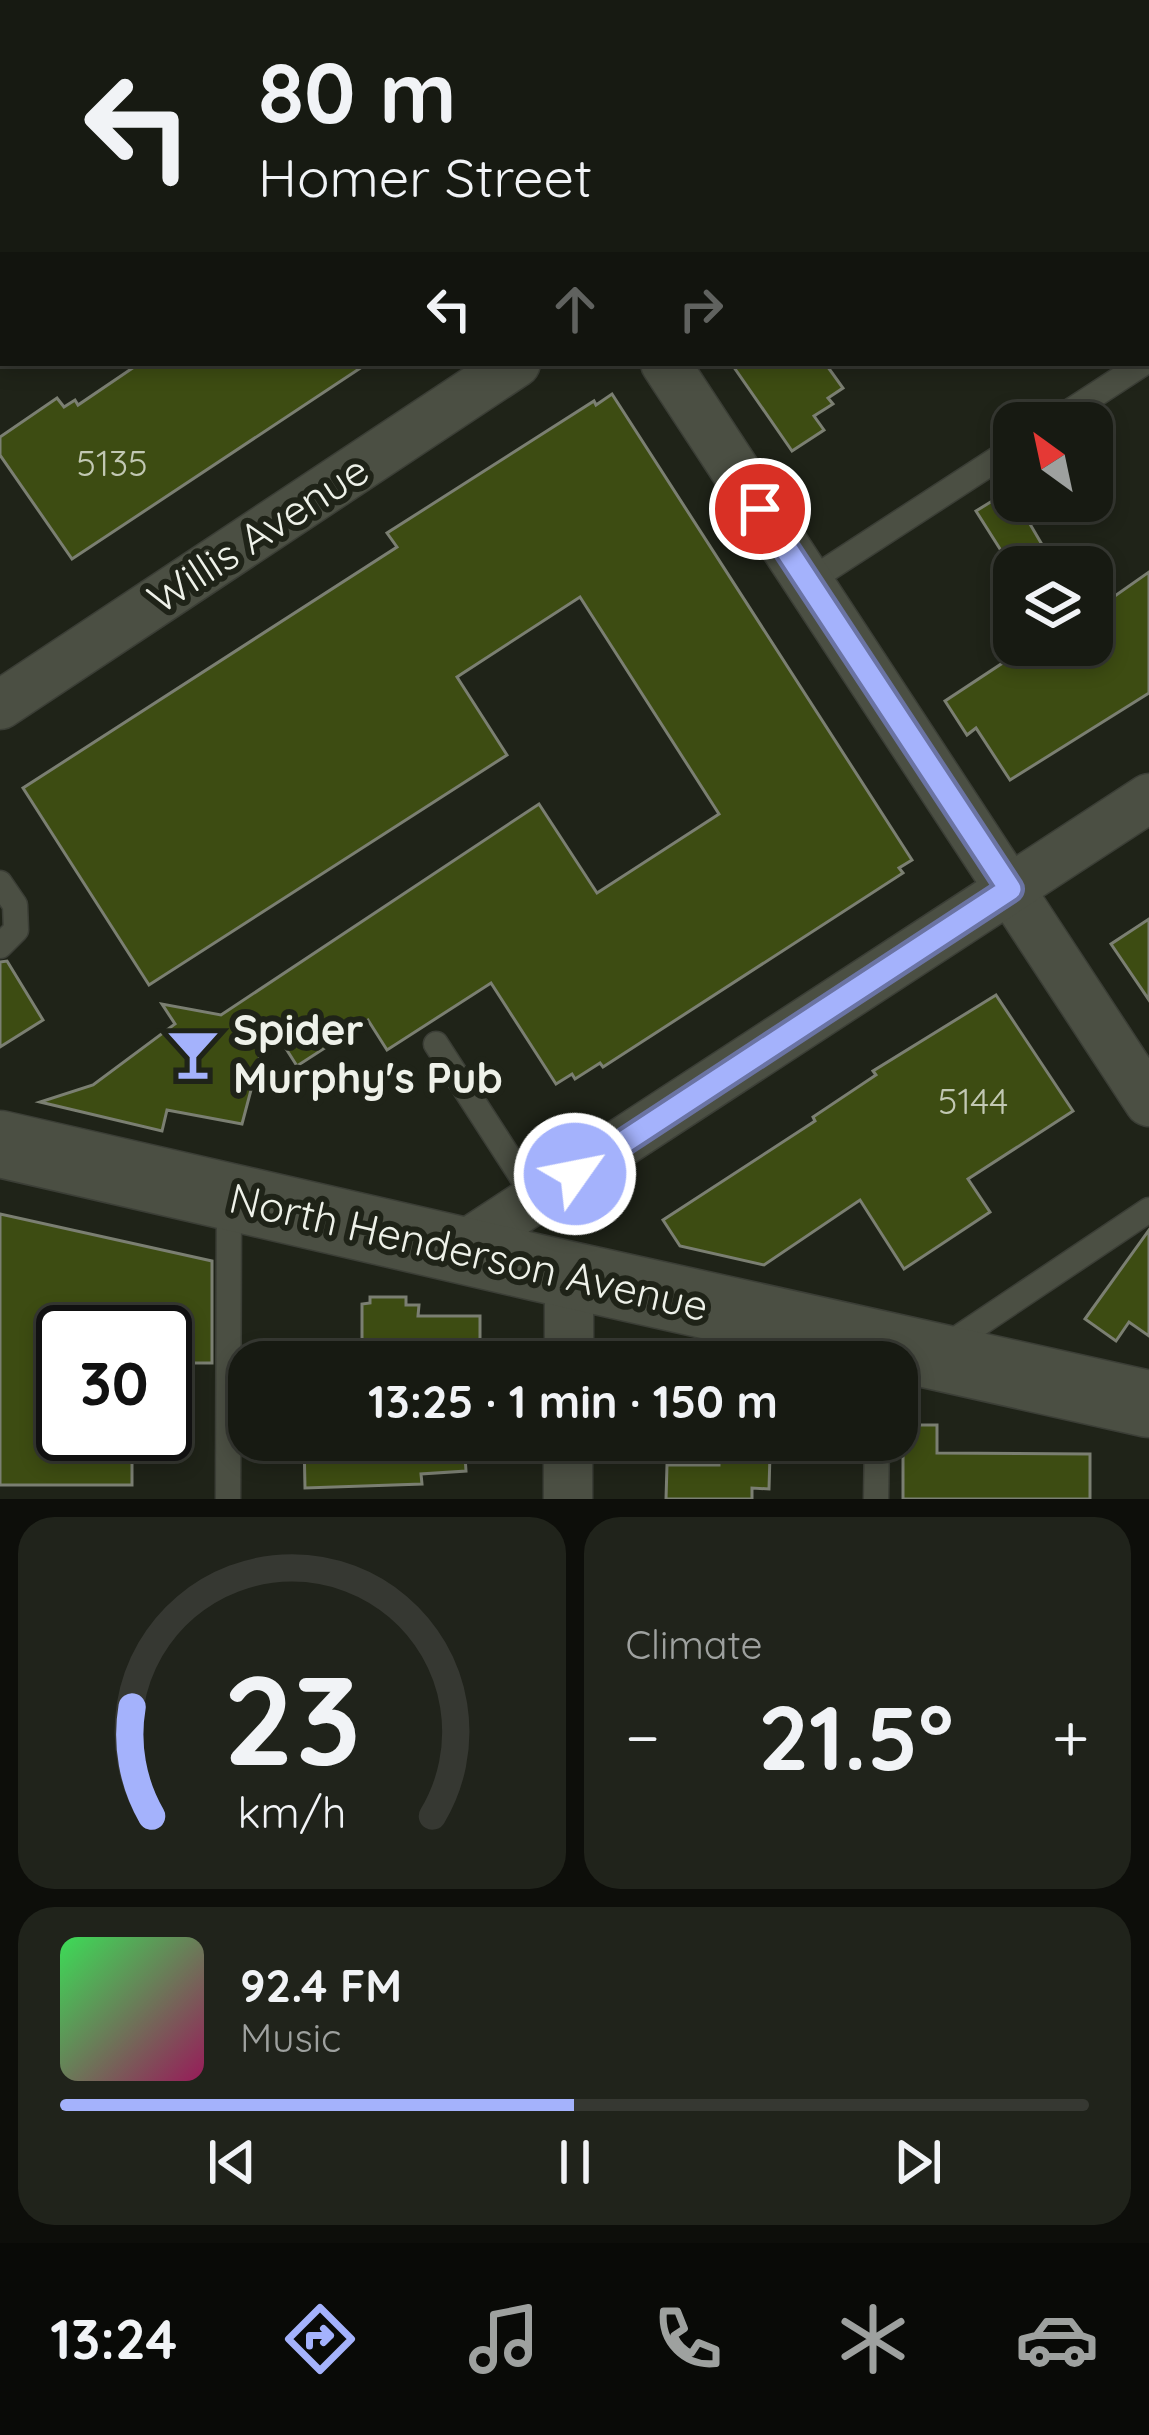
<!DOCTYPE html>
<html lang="en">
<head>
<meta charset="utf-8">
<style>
  body { margin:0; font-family:Quicksand,sans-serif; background:#20231b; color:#f1f3f6; height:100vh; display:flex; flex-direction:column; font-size:45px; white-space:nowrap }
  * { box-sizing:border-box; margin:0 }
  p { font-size:39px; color:#9ea19f }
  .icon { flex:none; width:66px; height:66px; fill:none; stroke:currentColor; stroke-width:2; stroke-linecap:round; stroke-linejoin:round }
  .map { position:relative; height:1499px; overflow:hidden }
  .drawer { display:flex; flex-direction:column; gap:18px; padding:18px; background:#0d0e0a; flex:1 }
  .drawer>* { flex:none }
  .hud { position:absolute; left:0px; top:0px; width:1149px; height:366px; box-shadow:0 6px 18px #0003,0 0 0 3px #363832; background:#171a12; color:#f1f3f6; overflow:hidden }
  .needle { width:78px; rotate:327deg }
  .fabs { position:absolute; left:993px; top:402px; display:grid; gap:24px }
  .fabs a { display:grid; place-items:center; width:120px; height:120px; border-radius:24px; background:#171a12; box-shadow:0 6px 18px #0003,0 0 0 3px #363832; font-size:60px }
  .speed { position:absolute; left:36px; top:1305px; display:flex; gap:24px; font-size:60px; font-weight:700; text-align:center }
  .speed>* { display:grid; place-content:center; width:156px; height:156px; border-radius:50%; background:#171a12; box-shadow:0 6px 18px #0003,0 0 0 3px #363832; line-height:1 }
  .speed .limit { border:6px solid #111; border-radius:18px; background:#fff; color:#111 }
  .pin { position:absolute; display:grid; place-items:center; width:102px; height:102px; color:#fff; margin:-51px; border:6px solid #fff; border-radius:50%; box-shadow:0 3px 12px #0007 }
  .me { position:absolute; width:132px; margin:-66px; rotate:57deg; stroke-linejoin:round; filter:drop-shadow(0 0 9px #0008) }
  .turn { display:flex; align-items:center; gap:42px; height:252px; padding:0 60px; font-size:54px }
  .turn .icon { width:156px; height:156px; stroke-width:2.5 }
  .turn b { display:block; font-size:84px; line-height:102px }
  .lanes { display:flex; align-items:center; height:114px; padding:0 60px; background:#0003; justify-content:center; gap:60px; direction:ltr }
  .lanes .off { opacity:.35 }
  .big { font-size:90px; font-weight:700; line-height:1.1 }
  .drawer .widget { flex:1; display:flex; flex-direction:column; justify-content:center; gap:18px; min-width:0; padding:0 42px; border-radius:36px; background:#20231b }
  .drawer .dial { align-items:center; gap:0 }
  .dial svg { height:312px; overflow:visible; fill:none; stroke:#363832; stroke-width:7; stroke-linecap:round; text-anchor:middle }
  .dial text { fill:#f1f3f6; stroke:none }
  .song { display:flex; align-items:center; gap:36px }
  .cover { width:144px; height:144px; border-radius:18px; background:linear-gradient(135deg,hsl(130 70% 55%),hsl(330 70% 35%)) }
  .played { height:12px; border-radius:6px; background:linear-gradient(90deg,#a4b2fc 50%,#363832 50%) }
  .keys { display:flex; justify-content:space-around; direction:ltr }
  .heat { display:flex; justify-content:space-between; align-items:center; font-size:66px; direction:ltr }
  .drawer .tiles { flex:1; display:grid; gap:18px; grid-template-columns:1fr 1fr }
  .widget:last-child { grid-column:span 2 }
  .trip { position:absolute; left:228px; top:1341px; width:690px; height:120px; border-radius:36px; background:#171a12; box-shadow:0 6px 18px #0003,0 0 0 3px #363832; font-weight:700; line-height:120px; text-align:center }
  .menu { display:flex; height:192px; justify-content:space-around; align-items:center; background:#090a07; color:#9ea19f }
  .menu .icon { width:84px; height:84px }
  .menu .current { color:#a4b2fc }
  .menu b { font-size:54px; color:#f1f3f6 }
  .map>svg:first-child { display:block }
</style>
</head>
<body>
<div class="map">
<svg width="1149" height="1499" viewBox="0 0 1149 1499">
  <rect width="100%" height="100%" fill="#1f2318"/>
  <g fill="#3d4c12" stroke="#7b7f72" stroke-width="3">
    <polygon points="140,363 368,363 72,559 0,455 0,437 57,398 64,407 75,400 78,405"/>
    <polygon points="731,363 825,363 843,388 828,398 833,404 814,416 824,430 792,451"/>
    <polygon points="612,394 912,860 899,868 903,873 603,1067 600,1063 575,1079 572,1074 556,1084 491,983 387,1050 368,1020 297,1066 269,1022 242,1124 167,1110 162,1131 40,1102 93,1085 175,1024 162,1004 221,1015 539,804 597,893 719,814 580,597 457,677 507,755 149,985 23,788 397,547 387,533 594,401 596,405"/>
    <polygon points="1010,490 1047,553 1026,567 1014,567 1014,571 976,511"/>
    <polygon points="1149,572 1149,693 1010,780 976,728 967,735 945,701 1030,645 1092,645 1092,612"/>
    <polygon points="1149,919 1149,1000 1111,944"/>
    <polygon points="7,961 43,1020 0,1047 0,962"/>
    <polygon points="996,995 1073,1111 968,1179 990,1212 904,1269 860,1200 764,1265 680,1246 663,1220 815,1121 813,1117 876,1075 873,1071"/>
    <polygon points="0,1214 212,1261 212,1363 165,1363 165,1332 63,1332 63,1434 132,1434 132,1485 0,1485"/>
    <polygon points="1149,1230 1149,1336 1129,1322 1116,1341 1085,1319"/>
    <polygon points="370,1297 406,1297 406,1305 419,1305 418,1316 480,1316 480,1362 362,1362 362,1304 370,1303"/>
    <polygon points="903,1425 937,1425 937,1453 1090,1454 1090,1499 903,1499"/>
    <polygon points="304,1440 464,1440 466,1471 421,1474 422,1484 305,1488"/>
    <polygon points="719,1453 770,1454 769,1489 752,1488 752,1499 666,1499 667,1465 719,1465"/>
  </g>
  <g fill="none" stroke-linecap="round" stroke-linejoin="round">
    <g stroke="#3b3e36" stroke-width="27">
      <g id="lane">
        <polyline points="0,277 3,275"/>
        <polyline points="1052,423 1144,363"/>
        <polyline points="808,582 1014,448"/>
        <polyline points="0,883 15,905 16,930 0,946"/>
        <polyline points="436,1044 536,1199"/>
        <polyline points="943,1348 1149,1210"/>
        <polyline points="228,1499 229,1201"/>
        <polyline points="876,1499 877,1440"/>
      </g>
    </g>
    <g stroke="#3b3e36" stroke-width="51">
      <g id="street">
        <polyline points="435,0 437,3"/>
        <polyline points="1065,3 1069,0"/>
        <polyline points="665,363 1149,1102"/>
        <polyline points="0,705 516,363"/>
        <polyline points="460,1248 1149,798"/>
        <polyline points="569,1277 569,1362"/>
        <polyline points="568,1499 568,1440"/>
      </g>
    </g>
    <g stroke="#3b3e36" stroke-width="69">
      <path id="secondary" d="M 0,1144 C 382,1234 766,1319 1149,1404"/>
    </g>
    <use href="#lane" stroke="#4b4f43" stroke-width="24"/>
    <use href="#street" stroke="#4b4f43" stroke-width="48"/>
    <use href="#secondary" stroke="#4b4f43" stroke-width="66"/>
  </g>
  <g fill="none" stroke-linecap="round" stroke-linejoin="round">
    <g stroke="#6b74a4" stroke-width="30">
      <polyline id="route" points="575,1174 1010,889 760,509"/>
    </g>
    <use href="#route" stroke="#a4b2fc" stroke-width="21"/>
  </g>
  <defs>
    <g id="bar-bare" transform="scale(4.14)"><path d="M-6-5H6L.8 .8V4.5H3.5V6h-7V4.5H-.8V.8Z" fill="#a4b2fc" stroke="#1f2318" stroke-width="2.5" paint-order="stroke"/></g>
  </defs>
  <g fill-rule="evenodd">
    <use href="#bar-bare" x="193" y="1054"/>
  </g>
  <g text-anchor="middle" stroke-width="12" stroke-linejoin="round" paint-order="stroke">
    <g font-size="36" fill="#c2c8b3">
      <text x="112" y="476">5135</text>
      <text x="973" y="1114">5144</text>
    </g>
    <g font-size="42" fill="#eef1e9" stroke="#1f2318">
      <text transform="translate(258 534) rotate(-33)" y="15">Willis Avenue</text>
      <text transform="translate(469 1252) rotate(13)" y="15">North Henderson Avenue</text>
    </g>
    <g font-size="42" font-weight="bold" fill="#eef1e9" stroke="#1f2318" text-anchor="start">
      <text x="233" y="1045">Spider<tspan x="233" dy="48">Murphy's Pub</tspan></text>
    </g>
  </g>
</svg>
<div class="fabs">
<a><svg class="needle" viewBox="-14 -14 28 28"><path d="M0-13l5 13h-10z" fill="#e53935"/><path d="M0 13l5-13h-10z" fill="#9ea19f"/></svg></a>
<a><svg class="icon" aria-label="layers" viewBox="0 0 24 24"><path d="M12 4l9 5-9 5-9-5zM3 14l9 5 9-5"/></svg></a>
</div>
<div class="speed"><div class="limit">30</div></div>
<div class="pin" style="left:760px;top:509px;background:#d93025"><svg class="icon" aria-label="arrive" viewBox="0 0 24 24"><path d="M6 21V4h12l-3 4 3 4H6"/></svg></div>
<svg class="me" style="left:575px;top:1174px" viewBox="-20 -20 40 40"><circle r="17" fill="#a4b2fc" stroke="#fff" stroke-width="3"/><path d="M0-11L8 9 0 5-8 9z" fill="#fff"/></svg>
<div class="trip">13:25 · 1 min · 150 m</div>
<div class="hud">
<div class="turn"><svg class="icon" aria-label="left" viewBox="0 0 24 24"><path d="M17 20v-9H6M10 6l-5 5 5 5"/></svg><div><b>80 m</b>Homer Street</div></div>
<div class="lanes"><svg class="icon" aria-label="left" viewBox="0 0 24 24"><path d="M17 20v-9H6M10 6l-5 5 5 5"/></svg><svg class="icon off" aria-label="ahead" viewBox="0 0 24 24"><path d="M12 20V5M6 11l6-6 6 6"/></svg><svg class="icon off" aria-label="right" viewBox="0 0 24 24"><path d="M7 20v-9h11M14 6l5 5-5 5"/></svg></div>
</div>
</div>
<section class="drawer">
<div class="tiles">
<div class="widget dial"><svg viewBox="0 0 100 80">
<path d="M14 69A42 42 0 1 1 86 69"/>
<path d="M14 69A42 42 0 0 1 9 41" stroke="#a4b2fc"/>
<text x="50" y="56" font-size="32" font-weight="700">23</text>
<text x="50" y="72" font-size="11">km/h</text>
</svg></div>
<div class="widget"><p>Climate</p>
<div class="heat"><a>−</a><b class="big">21.5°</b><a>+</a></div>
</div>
<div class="widget">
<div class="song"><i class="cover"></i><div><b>92.4 FM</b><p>Music</p></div></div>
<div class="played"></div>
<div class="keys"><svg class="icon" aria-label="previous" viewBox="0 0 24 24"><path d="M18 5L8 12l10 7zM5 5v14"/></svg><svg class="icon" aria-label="pause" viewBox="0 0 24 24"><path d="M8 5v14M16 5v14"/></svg><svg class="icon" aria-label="next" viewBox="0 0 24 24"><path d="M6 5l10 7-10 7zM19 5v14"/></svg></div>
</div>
</div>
</section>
<nav class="menu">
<b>13:24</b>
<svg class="icon current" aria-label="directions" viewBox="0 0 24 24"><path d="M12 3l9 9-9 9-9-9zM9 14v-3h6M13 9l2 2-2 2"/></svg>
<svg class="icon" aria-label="music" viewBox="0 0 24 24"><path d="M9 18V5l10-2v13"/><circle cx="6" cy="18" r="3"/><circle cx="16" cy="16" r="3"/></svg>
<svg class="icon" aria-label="phone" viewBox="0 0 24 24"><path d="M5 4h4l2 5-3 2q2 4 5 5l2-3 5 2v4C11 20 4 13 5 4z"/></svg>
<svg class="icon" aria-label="climate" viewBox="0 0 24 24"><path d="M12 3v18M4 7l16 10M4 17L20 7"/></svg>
<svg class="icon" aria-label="car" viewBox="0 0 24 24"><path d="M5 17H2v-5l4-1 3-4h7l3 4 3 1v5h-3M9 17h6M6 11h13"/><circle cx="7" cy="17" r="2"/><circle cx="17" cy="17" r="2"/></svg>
</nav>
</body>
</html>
